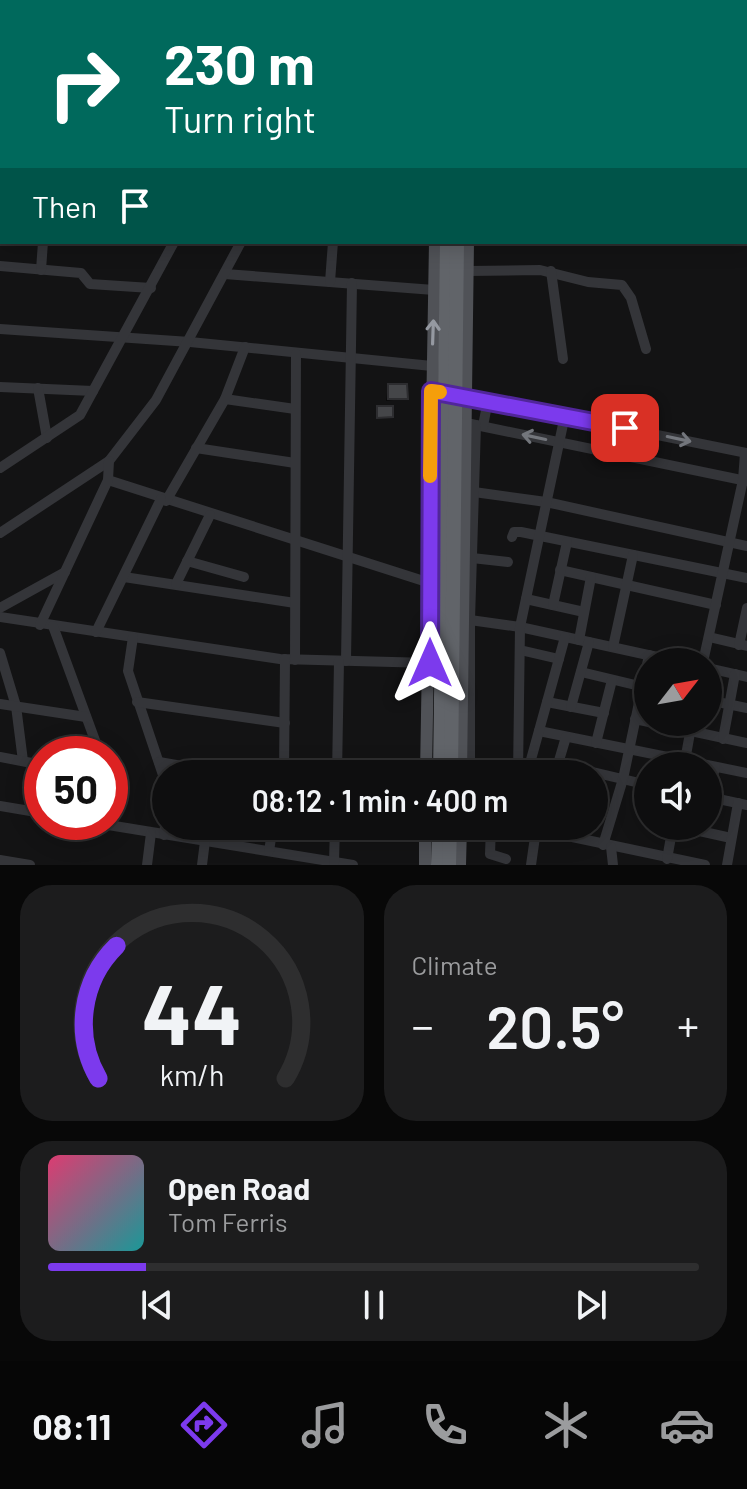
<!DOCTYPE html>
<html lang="en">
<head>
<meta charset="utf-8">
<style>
  body { margin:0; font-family:Barlow,sans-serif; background:#1c1c1d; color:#f1f3f6; height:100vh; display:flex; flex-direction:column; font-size:30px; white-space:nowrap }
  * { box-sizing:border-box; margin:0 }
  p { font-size:26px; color:#9b9c9e }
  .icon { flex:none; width:44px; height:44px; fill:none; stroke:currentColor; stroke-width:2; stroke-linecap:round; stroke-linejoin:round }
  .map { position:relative; height:865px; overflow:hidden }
  .details { display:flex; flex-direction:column; gap:20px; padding:20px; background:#080808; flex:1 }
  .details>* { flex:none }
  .hud { position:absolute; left:0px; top:0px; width:748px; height:244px; box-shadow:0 4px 20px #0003,0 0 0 2px #2e2e2f; background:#00695c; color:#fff; overflow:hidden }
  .needle { width:52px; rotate:59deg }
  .controls { position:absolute; left:634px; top:648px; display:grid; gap:16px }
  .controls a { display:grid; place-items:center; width:88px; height:88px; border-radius:50%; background:#0e0e0f; box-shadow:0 4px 20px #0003,0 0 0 2px #2e2e2f; font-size:40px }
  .speed { position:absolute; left:24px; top:736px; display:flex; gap:16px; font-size:40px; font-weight:700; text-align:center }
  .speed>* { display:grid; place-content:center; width:104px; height:104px; border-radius:50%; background:#0e0e0f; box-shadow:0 4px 20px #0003,0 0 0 2px #2e2e2f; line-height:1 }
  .speed .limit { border:12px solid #d22; background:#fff; color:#111 }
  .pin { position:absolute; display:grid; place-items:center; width:68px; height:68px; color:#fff; margin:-34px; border-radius:16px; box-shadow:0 4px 12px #0006 }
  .me { position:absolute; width:88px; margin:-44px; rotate:0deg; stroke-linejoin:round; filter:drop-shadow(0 0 6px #0008) }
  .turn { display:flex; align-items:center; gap:28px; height:168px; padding:0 32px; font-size:36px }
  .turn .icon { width:104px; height:104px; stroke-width:2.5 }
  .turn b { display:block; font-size:56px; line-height:68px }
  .then { display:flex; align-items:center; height:76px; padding:0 32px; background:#0003; gap:16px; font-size:30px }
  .big { font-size:60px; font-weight:600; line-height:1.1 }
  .details .tile { flex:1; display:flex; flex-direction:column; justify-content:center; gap:12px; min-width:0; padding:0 28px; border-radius:32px; background:#1c1c1d }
  .details .dial { align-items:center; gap:0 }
  .dial svg { height:208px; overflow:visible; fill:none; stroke:#2e2e2f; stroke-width:7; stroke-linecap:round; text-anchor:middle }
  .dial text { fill:#f1f3f6; stroke:none }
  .song { display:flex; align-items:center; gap:24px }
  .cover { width:96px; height:96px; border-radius:12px; background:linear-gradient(135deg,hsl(340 70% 55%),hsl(180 70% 35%)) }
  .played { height:8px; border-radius:4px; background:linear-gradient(90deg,#7c3aed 15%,#2e2e2f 15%) }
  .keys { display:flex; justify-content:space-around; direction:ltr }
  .heat { display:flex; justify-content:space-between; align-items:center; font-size:44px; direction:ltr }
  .details .tiles { flex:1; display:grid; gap:20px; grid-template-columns:1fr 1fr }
  .tile:last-child { grid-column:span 2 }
  .trip { position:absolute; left:152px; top:760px; width:456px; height:80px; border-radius:40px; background:#0e0e0f; box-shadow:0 4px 20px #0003,0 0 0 2px #2e2e2f; font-weight:600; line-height:80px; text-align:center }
  .tabs { display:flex; height:128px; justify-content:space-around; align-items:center; background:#060606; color:#9b9c9e }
  .tabs .icon { width:56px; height:56px }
  .tabs .on { color:#7c3aed }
  .tabs b { font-size:36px; color:#f1f3f6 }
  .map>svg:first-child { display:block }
</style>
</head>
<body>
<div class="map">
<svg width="747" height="865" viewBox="0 0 747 865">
  <rect width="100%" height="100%" fill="#131314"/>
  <polygon fill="#0007" points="388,386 406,398 386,401"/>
  <g fill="#454649" stroke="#2d2d30" stroke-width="2">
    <polygon points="388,384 407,384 408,399 388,399"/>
    <polygon points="377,406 393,406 393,417 377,418"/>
  </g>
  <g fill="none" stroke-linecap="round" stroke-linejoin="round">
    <g stroke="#343539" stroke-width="10">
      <polyline points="37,0 37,2"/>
      <polyline points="156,0 157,2"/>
      <polyline points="288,0 288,2"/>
      <polyline points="350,0 350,2"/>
      <polyline points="720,0 722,2"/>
      <polyline points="225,2 228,0"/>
      <polyline points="746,21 747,21"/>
      <polyline points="0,49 2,49"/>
      <polyline points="0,106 2,106"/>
      <polyline points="0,159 2,139"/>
      <polyline points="0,266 81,273 90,284 151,288"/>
      <polyline points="41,270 43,242"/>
      <polyline points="468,271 540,270 588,282 622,285 631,298 646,349"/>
      <polyline points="551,271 563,359"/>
      <polyline points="225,274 434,290"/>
      <polyline points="330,282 333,242"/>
      <polyline points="0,329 190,342 432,366"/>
      <polyline points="0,387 93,391"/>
      <polyline points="38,388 47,438"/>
      <polyline points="459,395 747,453"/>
      <polyline points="225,399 295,409"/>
      <polyline points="471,424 747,481"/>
      <polyline points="483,426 488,400"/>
      <polyline points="196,448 295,463"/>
      <polyline points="0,468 80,415 174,242"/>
      <polyline points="108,480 430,583"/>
      <polyline points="474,492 546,502 747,546"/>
      <polyline points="166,501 225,399 245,347"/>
      <polyline points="0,533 109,461 156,400 241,242"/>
      <polyline points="512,537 514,532 521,532 747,578"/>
      <polyline points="472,558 508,562"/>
      <polyline points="187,561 244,577"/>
      <polyline points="560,570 716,605"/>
      <polyline points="124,577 295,603"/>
      <polyline points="176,584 210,515"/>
      <polyline points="526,599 584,612"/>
      <polyline points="553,605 567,542"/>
      <polyline points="0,608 65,572"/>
      <polyline points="0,617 280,659 430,663"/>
      <polyline points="470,620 520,627 680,662"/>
      <polyline points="40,625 108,480 109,461"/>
      <polyline points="53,626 100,754"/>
      <polyline points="96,632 161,499"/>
      <polyline points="133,637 128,671 166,784"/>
      <polyline points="709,637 747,646"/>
      <polyline points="579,640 591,577"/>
      <polyline points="739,645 747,608"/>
      <polyline points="613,647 633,555"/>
      <polyline points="520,650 559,659"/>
      <polyline points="0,653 16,706 23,761"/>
      <polyline points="295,660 296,354"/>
      <polyline points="346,661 352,283"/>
      <polyline points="703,662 743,480 745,453"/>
      <polyline points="708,668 747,677"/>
      <polyline points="581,672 648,688"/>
      <polyline points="708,700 747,708"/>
      <polyline points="137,702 285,723"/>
      <polyline points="547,702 604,713"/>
      <polyline points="0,704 86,717"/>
      <polyline points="571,707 589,642"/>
      <polyline points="635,719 747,743"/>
      <polyline points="539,731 747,773"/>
      <polyline points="723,739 735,674"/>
      <polyline points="596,743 612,680"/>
      <polyline points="0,757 42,765"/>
      <polyline points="159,762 229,774"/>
      <polyline points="558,764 648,785"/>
      <polyline points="684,766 692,722"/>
      <polyline points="284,774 285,659"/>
      <polyline points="337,774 339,661"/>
      <polyline points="470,774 470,620 476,425"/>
      <polyline points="518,774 520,627 565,415"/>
      <polyline points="527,774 565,637"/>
      <polyline points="555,774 566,737"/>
      <polyline points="709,797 747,805"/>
      <polyline points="708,800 715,767"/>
      <polyline points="0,806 42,813"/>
      <polyline points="90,822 353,865"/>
      <polyline points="491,826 490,854 506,859"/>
      <polyline points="520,826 705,865"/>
      <polyline points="677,826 731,838"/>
      <polyline points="164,835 166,818"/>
      <polyline points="568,837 573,826"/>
      <polyline points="603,845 623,779 649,655"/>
      <polyline points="611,847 613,865"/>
      <polyline points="269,851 273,826"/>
      <polyline points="667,859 673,826"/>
      <polyline points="0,860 30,865"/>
      <polyline points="334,862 335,826"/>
      <polyline points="147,865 151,833"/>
      <polyline points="202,865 205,841"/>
      <polyline points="531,865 536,830"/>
      <polyline points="727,865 738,803"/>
    </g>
    <g stroke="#505257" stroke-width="12">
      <polyline points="438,2 438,0"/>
      <polyline points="472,2 472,0"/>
      <polyline points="426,774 435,242"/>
      <polyline points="461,774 468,242"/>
      <polyline points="425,865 425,826"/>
      <polyline points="460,865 461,826"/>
    </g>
    <g stroke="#616469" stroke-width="14">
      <polyline points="449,2 449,0"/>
      <polyline points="461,2 461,0"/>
      <polyline points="438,865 439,826"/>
      <polyline points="449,865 450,826"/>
    </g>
    <g stroke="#616469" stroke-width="14">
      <polyline points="440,774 447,242"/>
      <polyline points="451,774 457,242"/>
    </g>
  </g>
  <defs><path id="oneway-shaft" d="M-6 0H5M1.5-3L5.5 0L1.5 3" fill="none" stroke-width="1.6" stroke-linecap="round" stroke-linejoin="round" transform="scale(2)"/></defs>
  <use stroke="#9599a1" href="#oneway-shaft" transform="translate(433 332) rotate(-88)"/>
  <g stroke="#73767c">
    <use href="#oneway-shaft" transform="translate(534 437) rotate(-168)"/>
    <use href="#oneway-shaft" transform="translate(679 439) rotate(12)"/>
  </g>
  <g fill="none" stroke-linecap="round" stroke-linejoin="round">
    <g stroke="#51269a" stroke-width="20">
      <polyline id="route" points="430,663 431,391 625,428"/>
    </g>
    <use href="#route" stroke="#7c3aed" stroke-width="14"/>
    <polyline stroke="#f59e0b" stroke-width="14" points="430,476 431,391 440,392"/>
  </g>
</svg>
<div class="controls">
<a><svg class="needle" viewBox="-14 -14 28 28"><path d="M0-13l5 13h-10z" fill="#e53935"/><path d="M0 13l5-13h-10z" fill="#9b9c9e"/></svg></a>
<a><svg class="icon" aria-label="sound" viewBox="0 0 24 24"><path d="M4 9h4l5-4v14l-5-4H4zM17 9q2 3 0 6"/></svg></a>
</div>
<div class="speed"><div class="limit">50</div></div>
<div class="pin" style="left:625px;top:428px;background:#d93025"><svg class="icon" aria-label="arrive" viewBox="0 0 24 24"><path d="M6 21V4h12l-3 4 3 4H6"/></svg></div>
<svg class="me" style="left:430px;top:663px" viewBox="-20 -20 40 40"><path d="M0-17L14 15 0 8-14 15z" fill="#7c3aed" stroke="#fff" stroke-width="4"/></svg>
<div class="trip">08:12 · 1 min · 400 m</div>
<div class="hud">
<div class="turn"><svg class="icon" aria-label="right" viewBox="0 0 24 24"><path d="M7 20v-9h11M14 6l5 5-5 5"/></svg><div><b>230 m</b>Turn right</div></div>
<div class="then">Then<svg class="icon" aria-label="arrive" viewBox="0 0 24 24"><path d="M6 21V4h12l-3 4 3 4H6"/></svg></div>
</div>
</div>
<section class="details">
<div class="tiles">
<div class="tile dial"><svg viewBox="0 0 100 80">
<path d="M14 69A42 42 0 1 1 86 69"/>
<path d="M14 69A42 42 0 0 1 21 18" stroke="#7c3aed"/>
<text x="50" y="56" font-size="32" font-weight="700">44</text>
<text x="50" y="72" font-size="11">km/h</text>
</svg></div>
<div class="tile"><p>Climate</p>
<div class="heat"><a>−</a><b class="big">20.5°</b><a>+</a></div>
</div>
<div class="tile">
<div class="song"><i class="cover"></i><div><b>Open Road</b><p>Tom Ferris</p></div></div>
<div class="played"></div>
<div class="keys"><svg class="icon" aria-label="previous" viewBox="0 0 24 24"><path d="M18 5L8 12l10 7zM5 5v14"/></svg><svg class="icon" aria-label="pause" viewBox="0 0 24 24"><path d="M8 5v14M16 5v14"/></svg><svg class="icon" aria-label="next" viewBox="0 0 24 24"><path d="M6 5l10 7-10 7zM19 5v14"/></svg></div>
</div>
</div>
</section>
<nav class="tabs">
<b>08:11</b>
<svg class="icon on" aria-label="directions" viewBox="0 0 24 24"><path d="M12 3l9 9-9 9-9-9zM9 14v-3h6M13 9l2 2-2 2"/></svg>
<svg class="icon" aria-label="music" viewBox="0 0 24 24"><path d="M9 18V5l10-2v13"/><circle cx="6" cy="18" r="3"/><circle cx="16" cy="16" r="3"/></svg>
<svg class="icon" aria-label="phone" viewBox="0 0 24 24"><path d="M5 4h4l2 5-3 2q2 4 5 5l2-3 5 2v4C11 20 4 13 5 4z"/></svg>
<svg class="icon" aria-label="climate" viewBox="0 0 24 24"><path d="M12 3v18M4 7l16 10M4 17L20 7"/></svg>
<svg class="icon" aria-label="car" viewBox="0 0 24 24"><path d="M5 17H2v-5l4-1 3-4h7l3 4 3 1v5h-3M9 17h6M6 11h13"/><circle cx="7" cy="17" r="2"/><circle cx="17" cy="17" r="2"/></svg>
</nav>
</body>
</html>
